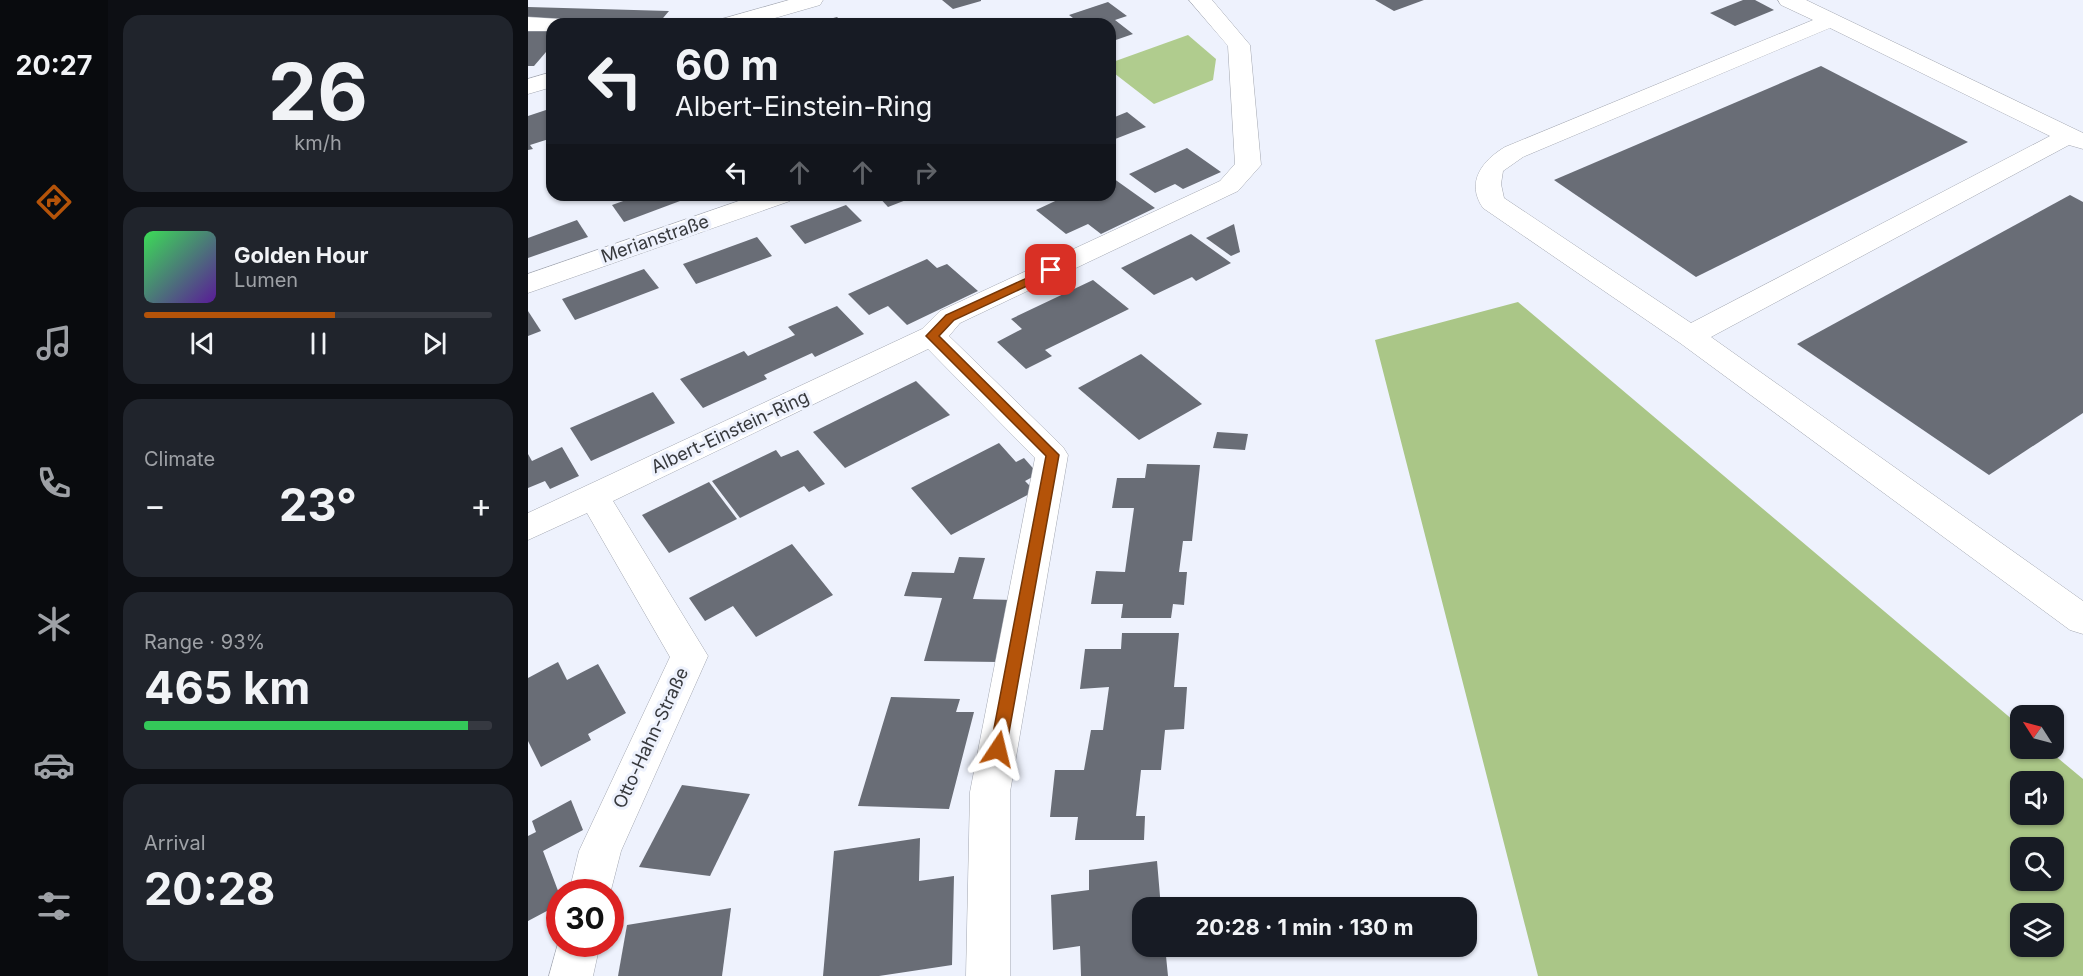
<!DOCTYPE html>
<html lang="en">
<head>
<meta charset="utf-8">
<style>
  body { margin:0; font-family:Inter,sans-serif; background:#20242c; color:#f1f3f6; height:100vh; display:flex; flex-direction:column; font-size:22px; white-space:nowrap }
  * { box-sizing:border-box; margin:0 }
  p { font-size:20px; color:#9ea1a6 }
  .icon { flex:none; width:33px; height:33px; fill:none; stroke:currentColor; stroke-width:2; stroke-linecap:round; stroke-linejoin:round }
  .map { position:relative; flex:1; overflow:hidden }
  .drawer { display:flex; flex-direction:column; gap:15px; padding:15px; background:#0d0f14; width:420px }
  .drawer>* { flex:none }
  .hud { position:absolute; left:18px; top:18px; width:570px; height:183px; border-radius:18px; box-shadow:0 2px 4px #0004; background:#171b24; color:#f1f3f6; overflow:hidden }
  .needle { width:39px; rotate:306deg }
  .buttons { position:absolute; left:1482px; top:705px; display:grid; gap:12px }
  .buttons a { display:grid; place-items:center; width:54px; height:54px; border-radius:12px; background:#171b24; box-shadow:0 2px 4px #0004; font-size:30px }
  .speed { position:absolute; left:18px; top:879px; display:flex; gap:12px; font-size:30px; font-weight:700; text-align:center }
  .speed>* { display:grid; place-content:center; width:78px; height:78px; border-radius:50%; background:#171b24; box-shadow:0 2px 4px #0004; line-height:1 }
  .speed .limit { border:9px solid #d22; background:#fff; color:#111 }
  .pin { position:absolute; display:grid; place-items:center; width:51px; height:51px; color:#fff; margin:-26px; border-radius:12px; box-shadow:0 3px 9px #0006 }
  .me { position:absolute; width:66px; margin:-33px; rotate:10deg; stroke-linejoin:round; filter:drop-shadow(0 0 4px #0008) }
  .turn { display:flex; align-items:center; gap:21px; height:126px; padding:0 30px; font-size:27px }
  .turn .icon { width:78px; height:78px; stroke-width:2.5 }
  .turn b { display:block; font-size:42px; line-height:51px }
  .lanes { display:flex; align-items:center; height:57px; padding:0 30px; background:#0003; justify-content:center; gap:30px; direction:ltr }
  .lanes .off { opacity:.35 }
  .big { font-size:45px; font-weight:700; line-height:1.1 }
  .drawer .widget { flex:1; display:flex; flex-direction:column; justify-content:center; gap:9px; min-width:0; padding:0 21px; border-radius:18px; background:#20242c }
  .drawer .dial { align-items:center; gap:0 }
  .dial b { font-size:78px; line-height:1 }
  .song { display:flex; align-items:center; gap:18px }
  .cover { width:72px; height:72px; border-radius:9px; background:linear-gradient(135deg,hsl(130 70% 55%),hsl(270 70% 35%)) }
  .played { height:6px; border-radius:3px; background:linear-gradient(90deg,#b45309 55%,#363941 55%) }
  .keys { display:flex; justify-content:space-around; direction:ltr }
  .heat { display:flex; justify-content:space-between; align-items:center; font-size:33px; direction:ltr }
  .charge { height:9px; border-radius:4px; background:linear-gradient(90deg,#34c759 93%,#363941 0) }
  .trip { position:absolute; left:604px; top:897px; width:345px; height:60px; border-radius:18px; background:#171b24; box-shadow:0 2px 4px #0004; font-weight:700; line-height:60px; text-align:center }
  main { display:flex; flex:1; min-height:0 }
  .menu { display:flex; flex-direction:column; width:108px; justify-content:space-around; align-items:center; background:#090b0e; color:#9ea1a6 }
  .menu .icon { width:42px; height:42px }
  .menu .active { color:#b45309 }
  .menu b { font-size:27px; color:#f1f3f6 }
  .map>svg:first-child { display:block }
</style>
</head>
<body>
<main>
<nav class="menu">
<b>20:27</b>
<svg class="icon active" aria-label="directions" viewBox="0 0 24 24"><path d="M12 3l9 9-9 9-9-9zM9 14v-3h6M13 9l2 2-2 2"/></svg>
<svg class="icon" aria-label="music" viewBox="0 0 24 24"><path d="M9 18V5l10-2v13"/><circle cx="6" cy="18" r="3"/><circle cx="16" cy="16" r="3"/></svg>
<svg class="icon" aria-label="phone" viewBox="0 0 24 24"><path d="M5 4h4l2 5-3 2q2 4 5 5l2-3 5 2v4C11 20 4 13 5 4z"/></svg>
<svg class="icon" aria-label="climate" viewBox="0 0 24 24"><path d="M12 3v18M4 7l16 10M4 17L20 7"/></svg>
<svg class="icon" aria-label="car" viewBox="0 0 24 24"><path d="M5 17H2v-5l4-1 3-4h7l3 4 3 1v5h-3M9 17h6M6 11h13"/><circle cx="7" cy="17" r="2"/><circle cx="17" cy="17" r="2"/></svg>
<svg class="icon" aria-label="filters" viewBox="0 0 24 24"><path d="M4 7h16M4 17h16"/><circle cx="9" cy="7" r="2"/><circle cx="15" cy="17" r="2"/></svg>
</nav>
<section class="drawer">
<div class="widget dial"><b>26</b><p>km/h</p></div>
<div class="widget">
<div class="song"><i class="cover"></i><div><b>Golden Hour</b><p>Lumen</p></div></div>
<div class="played"></div>
<div class="keys"><svg class="icon" aria-label="previous" viewBox="0 0 24 24"><path d="M18 5L8 12l10 7zM5 5v14"/></svg><svg class="icon" aria-label="pause" viewBox="0 0 24 24"><path d="M8 5v14M16 5v14"/></svg><svg class="icon" aria-label="next" viewBox="0 0 24 24"><path d="M6 5l10 7-10 7zM19 5v14"/></svg></div>
</div>
<div class="widget"><p>Climate</p>
<div class="heat"><a>−</a><b class="big">23°</b><a>+</a></div>
</div>
<div class="widget"><p>Range · 93%</p><b class="big">465 km</b><div class="charge"></div></div>
<div class="widget"><p>Arrival</p><b class="big">20:28</b></div>
</section>
<div class="map">
<svg width="1555" height="976" viewBox="0 0 1555 976">
  <rect width="100%" height="100%" fill="#eef2fd"/>
  <polygon fill="#b0cc8e" points="660,35 688,59 685,80 626,104 582,70 582,63"/>
  <path fill="#aac687" fill-rule="evenodd" d="M 990,302 L 1492,726 L 1492,748 L 1519,749 L 1555,779 L 1555,976 L 1010,976 L 847,340 ZM 1492,782 L 1526,782 L 1526,814 L 1492,814 ZM 1492,848 L 1526,848 L 1526,880 L 1492,880 ZM 1492,914 L 1526,914 L 1526,946 L 1492,946 Z"/>
  <g fill="#696d76">
    <polygon points="414,0 453,0 453,1 425,9"/>
    <polygon points="847,0 896,0 866,11"/>
    <polygon points="1215,0 1227,0 1246,10 1207,26 1182,13"/>
    <polygon points="580,2 599,16 587,20 605,34 582,42 582,24 553,24 541,15"/>
    <polygon points="0,7 141,11 130,24 115,23 117,21 0,18"/>
    <polygon points="309,17 316,24 287,24 287,23"/>
    <polygon points="0,30 24,31 24,45 6,66 0,66"/>
    <polygon points="1293,66 1440,142 1168,277 1026,180"/>
    <polygon points="24,108 24,138 2,145 5,149 0,150 0,116"/>
    <polygon points="599,112 618,127 582,141 582,119"/>
    <polygon points="659,148 693,172 655,189 647,184 627,193 601,174"/>
    <polygon points="582,176 627,208 573,234 560,224 538,234 508,210 540,195 582,195"/>
    <polygon points="112,195 168,195 96,222 84,205"/>
    <polygon points="349,195 391,195 360,207"/>
    <polygon points="1542,195 1555,202 1555,413 1461,475 1269,344"/>
    <polygon points="318,205 334,221 277,244 262,226"/>
    <polygon points="49,220 60,237 0,258 0,238"/>
    <polygon points="706,224 712,252 703,256 678,238"/>
    <polygon points="663,234 703,263 668,281 664,277 626,295 593,268"/>
    <polygon points="229,237 244,256 168,284 155,264"/>
    <polygon points="399,259 409,268 419,264 450,291 379,325 360,306 341,315 320,294"/>
    <polygon points="116,269 131,288 47,320 34,299"/>
    <polygon points="565,280 601,309 517,350 524,356 498,369 469,342 494,329 483,319"/>
    <polygon points="309,306 336,334 287,357 284,353 236,375 239,379 175,408 152,379 216,351 220,356 267,335 260,327"/>
    <polygon points="0,311 13,331 0,336"/>
    <polygon points="613,354 674,404 611,440 550,388"/>
    <polygon points="388,381 422,415 317,468 285,432"/>
    <polygon points="125,392 147,423 63,461 42,428"/>
    <polygon points="689,432 720,434 717,450 685,448"/>
    <polygon points="471,443 488,462 496,458 510,474 497,481 507,491 423,535 383,488"/>
    <polygon points="34,447 51,476 22,489 17,481 0,488 0,454 4,461"/>
    <polygon points="248,450 253,457 270,450 297,484 281,492 276,486 212,518 184,481"/>
    <polygon points="619,464 672,465 664,541 655,541 651,572 659,572 656,605 645,604 643,618 593,618 595,604 563,604 568,571 597,572 606,508 584,508 589,478 617,478"/>
    <polygon points="181,482 209,519 141,553 114,515"/>
    <polygon points="264,544 305,595 228,637 205,606 177,621 161,598"/>
    <polygon points="431,557 457,558 445,599 486,600 471,662 396,661 414,598 376,596 384,572 426,573"/>
    <polygon points="594,633 651,633 646,687 659,687 656,729 637,730 633,770 613,770 608,816 617,816 616,840 547,840 550,817 522,817 527,770 556,770 563,730 575,730 581,687 552,689 557,649 593,649"/>
    <polygon points="30,662 39,680 70,664 98,713 60,734 63,740 13,767 0,741 0,678"/>
    <polygon points="363,697 432,699 428,712 446,712 421,809 330,806"/>
    <polygon points="154,785 222,794 182,876 111,867"/>
    <polygon points="43,800 55,830 15,851 32,896 32,904 0,921 0,836 8,832 4,821"/>
    <polygon points="392,838 391,881 426,876 424,965 351,976 295,976 306,851"/>
    <polygon points="629,861 633,908 615,908 615,946 637,946 640,976 553,976 552,946 525,950 523,895 561,890 561,870"/>
    <polygon points="203,908 194,976 90,976 99,925"/>
  </g>
  <g fill="none" stroke-linecap="round" stroke-linejoin="round">
    <g stroke="#a3a7b1" stroke-width="1">
      <g id="minor">
        <polygon points="261,0 295,0 292,5 226,24 191,24 194,19"/>
        <polygon points="661,0 684,0 722,45 733,165 710,191 432,323 421,336 535,447 540,455 482,792 482,976 438,976 442,792 507,458 400,349 85,501 180,656 93,851 82,894 41,892 51,851 142,657 59,513 0,540 0,513 394,329 412,311 692,181 707,164 700,46"/>
        <path d="M 1250,0 L 1278,0 L 1555,133 L 1555,149 L 1541,145 L 1183,337 L 1555,601 L 1555,634 L 1542,630 L 1152,343 L 955,208 C 937,182 955,160 977,147 L 1285,20 L 1253,5 ZM 1302,28 L 1522,136 L 1163,323 L 976,198 L 973,184 L 975,171 L 995,157 Z"/>
        <polygon points="0,17 32,19 35,24 24,24 24,31 0,31"/>
        <polygon points="24,72 24,87 0,94 0,79"/>
        <polygon points="228,195 266,195 262,201 0,293 0,274"/>
        <polygon points="32,936 32,944 72,944 65,976 21,976"/>
      </g>
    </g>
    <use href="#minor" fill="#fff" fill-rule="evenodd"/>
  </g>
  <polygon fill="#b45309" stroke="#753606" stroke-width="1.5" points="523,267 527,268 527,273 426,320 411,336 531,455 478,749 476,754 470,756 465,754 462,749 518,456 398,336 418,315"/>
  <g text-anchor="middle" stroke-width="6" stroke-linejoin="round" paint-order="stroke">
    <g font-size="18" fill="#37393d" stroke="#eef2fd">
      <text transform="translate(127 239) rotate(-19)" y="6">Merianstraße</text>
      <text transform="translate(202 432) rotate(-25)" y="6">Albert-Einstein-Ring</text>
      <text transform="translate(123 738) rotate(-65)" y="6">Otto-Hahn-Straße</text>
    </g>
  </g>
</svg>
<div class="buttons">
<a><svg class="needle" viewBox="-14 -14 28 28"><path d="M0-13l5 13h-10z" fill="#e53935"/><path d="M0 13l5-13h-10z" fill="#9ea1a6"/></svg></a>
<a><svg class="icon" aria-label="sound" viewBox="0 0 24 24"><path d="M4 9h4l5-4v14l-5-4H4zM17 9q2 3 0 6"/></svg></a>
<a><svg class="icon" aria-label="search" viewBox="0 0 24 24"><circle cx="10" cy="10" r="6"/><path d="M15 15l6 6"/></svg></a>
<a><svg class="icon" aria-label="layers" viewBox="0 0 24 24"><path d="M12 4l9 5-9 5-9-5zM3 14l9 5 9-5"/></svg></a>
</div>
<div class="speed"><div class="limit">30</div></div>
<div class="pin" style="left:523px;top:270px;background:#d93025"><svg class="icon" aria-label="arrive" viewBox="0 0 24 24"><path d="M6 21V4h12l-3 4 3 4H6"/></svg></div>
<svg class="me" style="left:470px;top:749px" viewBox="-20 -20 40 40"><path d="M0-17L14 15 0 8-14 15z" fill="#b45309" stroke="#fff" stroke-width="4"/></svg>
<div class="trip">20:28 · 1 min · 130 m</div>
<div class="hud">
<div class="turn"><svg class="icon" aria-label="left" viewBox="0 0 24 24"><path d="M17 20v-9H6M10 6l-5 5 5 5"/></svg><div><b>60 m</b>Albert-Einstein-Ring</div></div>
<div class="lanes"><svg class="icon" aria-label="left" viewBox="0 0 24 24"><path d="M17 20v-9H6M10 6l-5 5 5 5"/></svg><svg class="icon off" aria-label="ahead" viewBox="0 0 24 24"><path d="M12 20V5M6 11l6-6 6 6"/></svg><svg class="icon off" aria-label="ahead" viewBox="0 0 24 24"><path d="M12 20V5M6 11l6-6 6 6"/></svg><svg class="icon off" aria-label="right" viewBox="0 0 24 24"><path d="M7 20v-9h11M14 6l5 5-5 5"/></svg></div>
</div>
</div>
</main>
</body>
</html>
